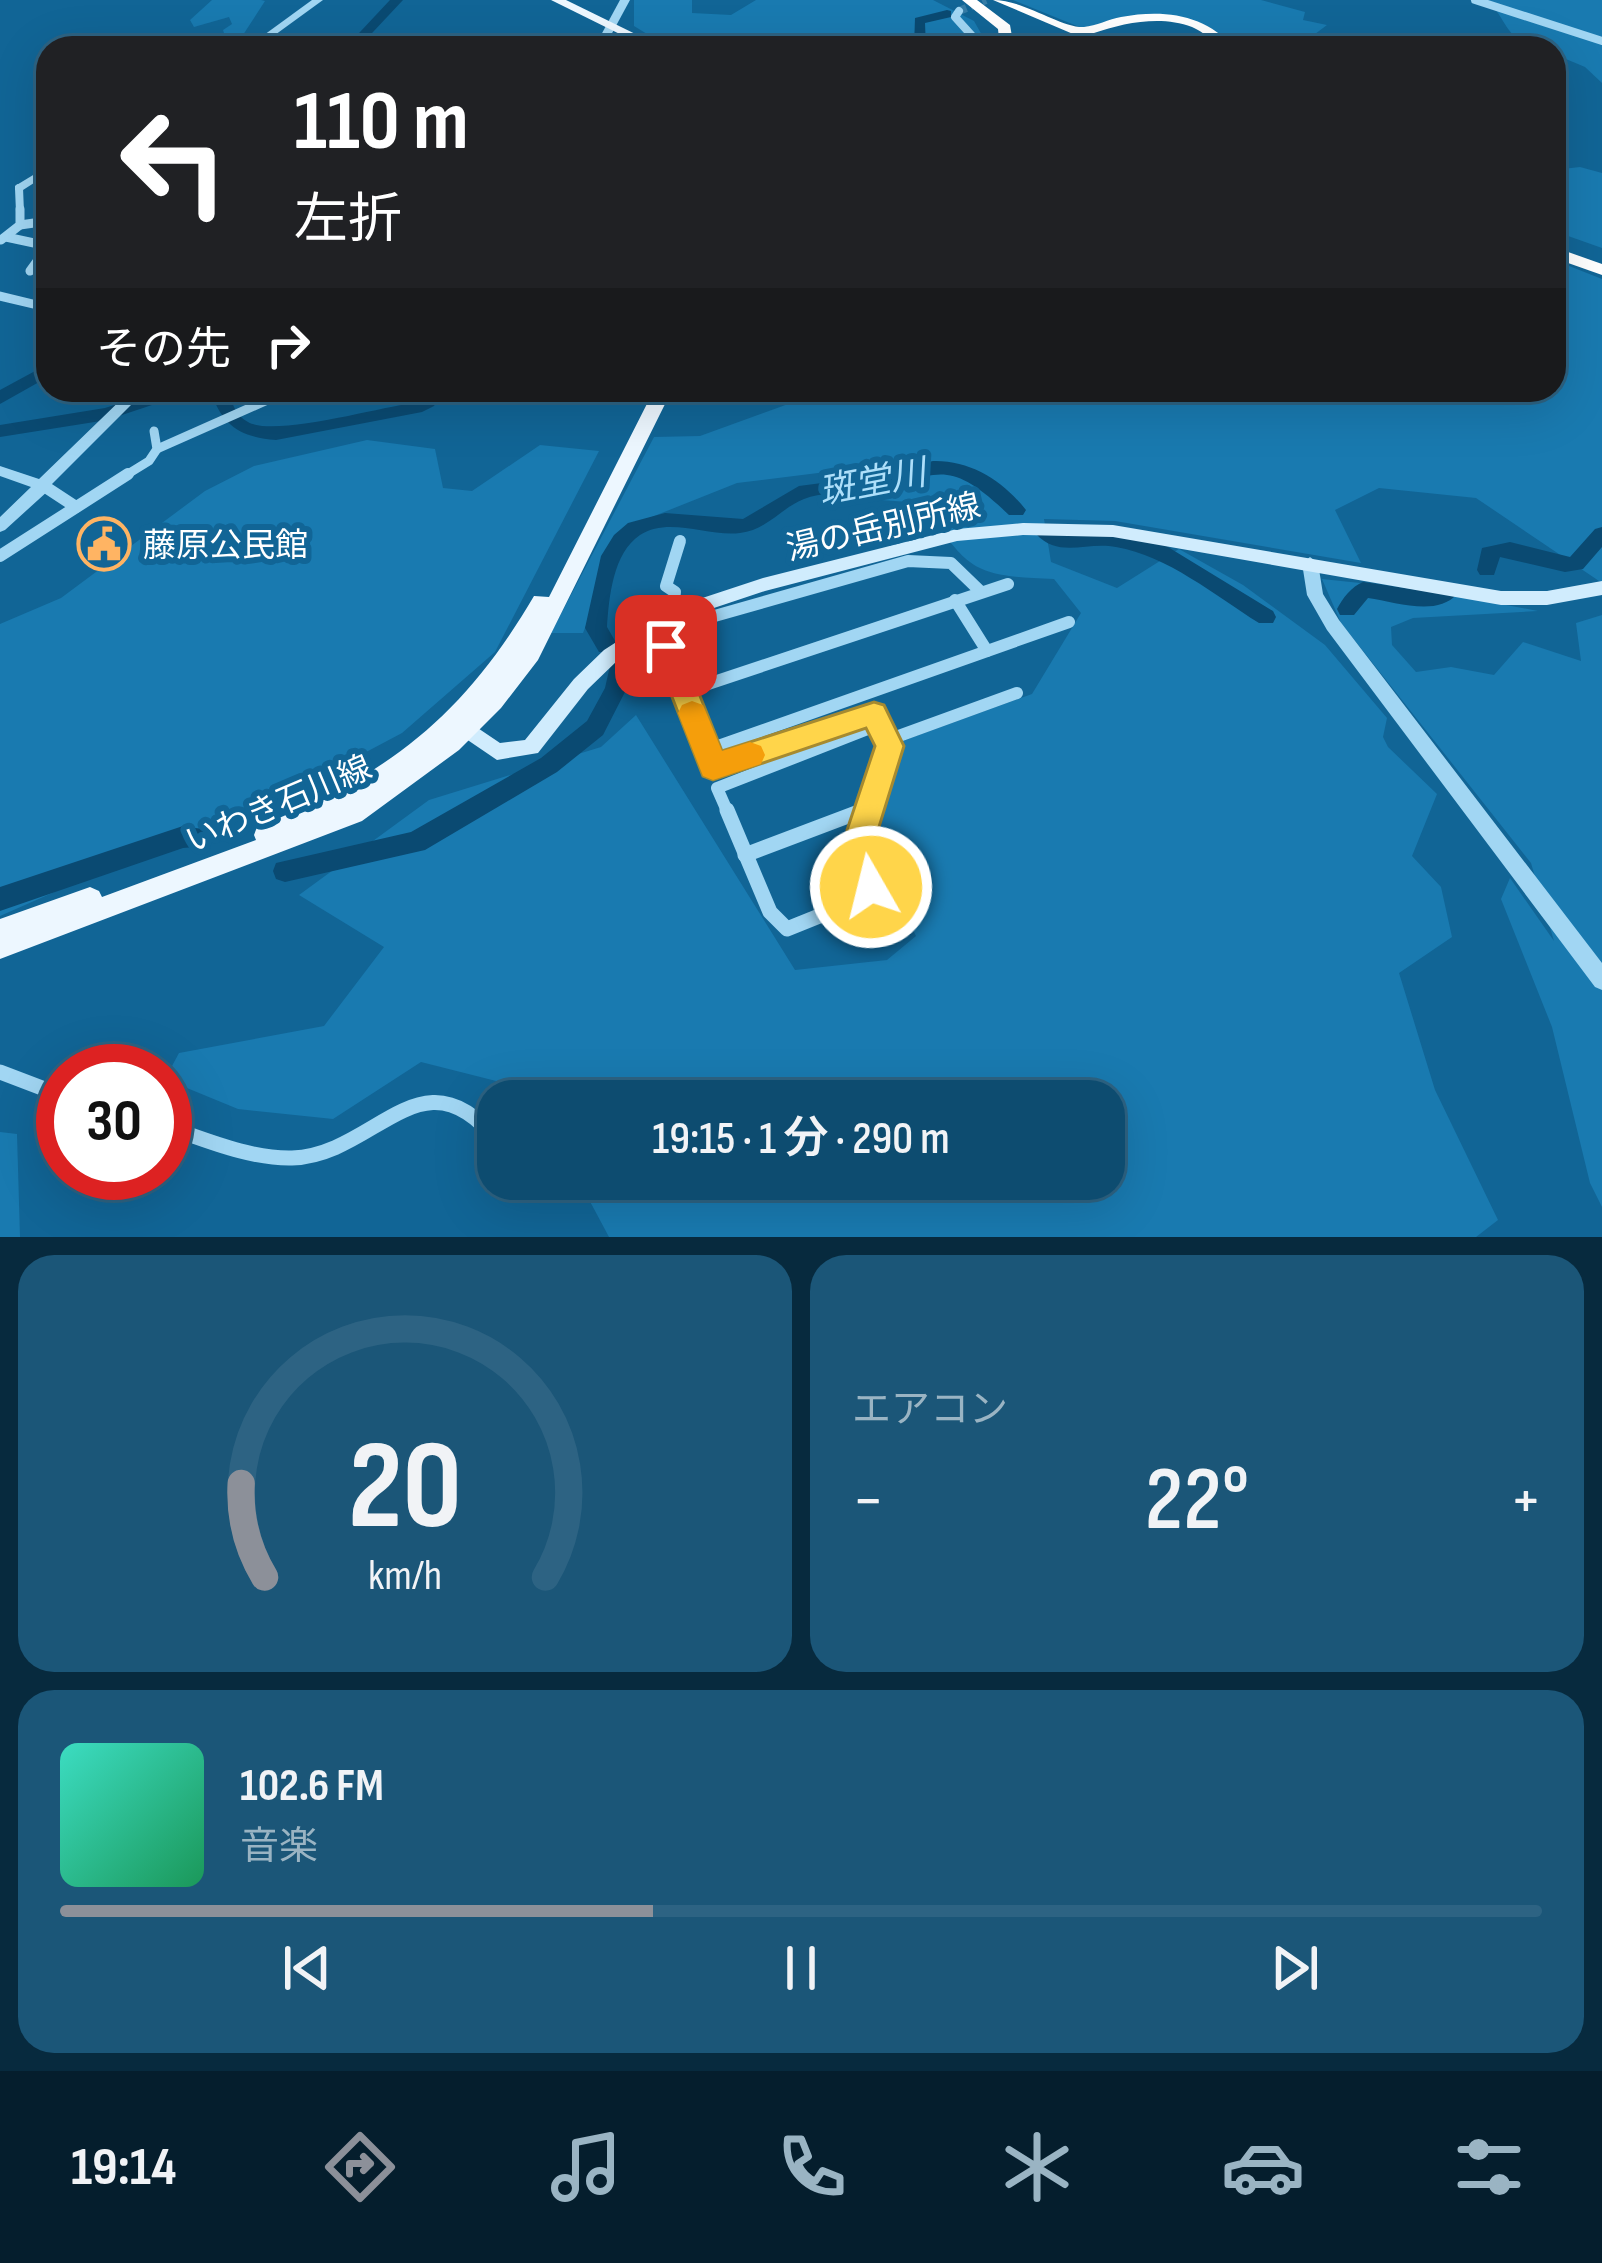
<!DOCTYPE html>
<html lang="ja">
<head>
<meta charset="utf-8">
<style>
  body { margin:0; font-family:"Sofia Sans Condensed","Noto Sans JP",sans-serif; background:#1b5678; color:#f1f3f6; height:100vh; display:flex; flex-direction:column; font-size:45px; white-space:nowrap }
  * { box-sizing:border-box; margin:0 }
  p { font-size:39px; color:#9ab4c3 }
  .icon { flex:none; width:66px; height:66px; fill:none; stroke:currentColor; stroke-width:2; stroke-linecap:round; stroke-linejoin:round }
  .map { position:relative; height:1237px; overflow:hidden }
  .drawer { display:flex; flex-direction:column; gap:18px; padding:18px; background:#072a3e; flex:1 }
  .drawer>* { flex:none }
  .hud { position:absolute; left:36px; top:36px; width:1530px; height:366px; border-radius:36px; box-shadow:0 12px 48px #0002,0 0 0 3px #2d6383; background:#202124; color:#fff; overflow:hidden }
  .speed { position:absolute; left:36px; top:1044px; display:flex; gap:24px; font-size:60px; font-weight:700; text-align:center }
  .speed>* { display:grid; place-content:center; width:156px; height:156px; border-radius:50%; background:#0d4c70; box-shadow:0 12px 48px #0002,0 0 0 3px #2d6383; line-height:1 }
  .speed .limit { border:18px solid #d22; background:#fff; color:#111 }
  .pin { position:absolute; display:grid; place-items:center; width:102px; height:102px; color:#fff; margin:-51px; border-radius:24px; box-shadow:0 6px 18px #0006 }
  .me { position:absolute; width:132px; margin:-66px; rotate:352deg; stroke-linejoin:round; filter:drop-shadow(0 0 9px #0008) }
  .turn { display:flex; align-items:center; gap:42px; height:252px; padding:0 60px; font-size:54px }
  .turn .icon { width:156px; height:156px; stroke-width:2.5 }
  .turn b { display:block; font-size:84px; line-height:102px }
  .then { display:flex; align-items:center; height:114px; padding:0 60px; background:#0003; gap:24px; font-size:45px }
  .big { font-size:90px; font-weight:600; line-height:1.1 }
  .drawer .widget { flex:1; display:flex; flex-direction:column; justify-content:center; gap:18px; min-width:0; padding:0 42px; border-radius:36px; background:#1b5678 }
  .drawer .dial { align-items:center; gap:0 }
  .dial svg { height:312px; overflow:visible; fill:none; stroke:#2d6383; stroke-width:7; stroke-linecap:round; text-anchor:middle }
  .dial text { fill:#f1f3f6; stroke:none }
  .song { display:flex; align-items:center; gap:36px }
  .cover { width:144px; height:144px; border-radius:18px; background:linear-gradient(135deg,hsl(170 70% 55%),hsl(150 70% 35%)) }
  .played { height:12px; border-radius:6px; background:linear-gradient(90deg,#8c9099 40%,#2d6383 40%) }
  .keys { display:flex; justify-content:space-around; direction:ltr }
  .heat { display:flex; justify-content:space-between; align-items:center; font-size:66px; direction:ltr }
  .drawer .tiles { flex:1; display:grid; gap:18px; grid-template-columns:1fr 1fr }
  .widget:last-child { grid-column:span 2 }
  .trip { position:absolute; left:477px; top:1080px; width:648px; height:120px; border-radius:36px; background:#0d4c70; box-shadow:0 12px 48px #0002,0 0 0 3px #2d6383; font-weight:600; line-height:120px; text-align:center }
  .dock { display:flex; height:192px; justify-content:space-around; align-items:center; background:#051e2d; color:#9ab4c3 }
  .dock .icon { width:84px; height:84px }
  .dock .selected { color:#8c9099 }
  .dock b { font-size:54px; color:#f1f3f6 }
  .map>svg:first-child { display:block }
</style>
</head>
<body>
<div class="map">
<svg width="1602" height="1237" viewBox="0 0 1602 1237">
  <rect width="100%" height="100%" fill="#116596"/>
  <g fill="#197ab0">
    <polygon points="212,0 261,0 265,1 241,38 226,39 223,30 232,24 229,17 194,27 190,20"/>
    <polygon points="692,0 692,13 731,15 756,0 933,0 974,21 987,44 985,48 670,48 634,26 634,0"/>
    <polygon points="1013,0 1261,0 1305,12 1303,20 1327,25 1315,34 1267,35 1275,48 1235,48 1207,26 1139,16 1082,28"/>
    <path d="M 1488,0 L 1602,0 L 1602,83 L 1585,67 L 1554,54 L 1554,48 C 1507,48 1511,26 1488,0 Z"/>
    <polygon points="1580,167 1602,173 1602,248 1554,231 1554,170"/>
    <path d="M 1554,260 L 1602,279 L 1602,583 L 1476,498 L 1379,488 L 1335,510 L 1361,563 L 1115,521 L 1044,519 L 1051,562 L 1117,588 L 1179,549 L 1243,585 L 1325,645 L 1387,718 L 1383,737 L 1388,747 L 1437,794 L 1412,856 L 1441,887 L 1452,937 L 1399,973 L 1435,1090 L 1498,1220 L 1476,1237 L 609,1237 L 578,1179 L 1104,1179 L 1104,1101 L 535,1101 L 528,1089 L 421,1062 L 333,1119 L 238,1109 L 165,1079 L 179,1053 L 324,1026 L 384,947 L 299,895 L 429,800 L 601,747 L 636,715 L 795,970 L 887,960 L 916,936 L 869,843 L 897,743 L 1032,694 L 1081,613 L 1054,579 C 969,576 969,569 922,503 L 881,500 L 858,468 L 737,483 L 624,528 L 583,633 L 551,633 L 654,437 L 700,436 L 827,390 L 1554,390 Z"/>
    <polygon points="367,440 435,449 443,488 472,491 540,445 599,451 495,652 402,733 336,768 0,916 0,624 61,598 205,491 254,466"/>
    <polygon points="1322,579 1427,590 1538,611 1413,618 1391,627 1392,645 1416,672 1451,667 1494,675 1523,642 1581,661 1576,623 1602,615 1602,1207 1590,1183 1552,1027 1501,899 1510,878 1554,941 1531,863 1341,623"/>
    <polygon points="0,1132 17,1134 20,1237 0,1237"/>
  </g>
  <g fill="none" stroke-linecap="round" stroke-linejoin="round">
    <g fill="#0a4a72" fill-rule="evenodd">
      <polygon points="390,0 403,0 358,48 345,48"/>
      <polygon points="947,10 951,11 951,17 925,23 926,48 914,48 915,18"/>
      <polygon points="48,364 48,377 0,404 0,390"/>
      <polygon points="161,390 188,390 185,394 107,420 0,437 0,425 105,408"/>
      <path d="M 210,390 L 228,390 C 232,403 235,415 248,422 C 273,437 378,408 412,403 L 421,398 L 425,390 L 443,390 L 434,406 L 422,412 L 276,440 C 239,437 222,425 210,390 Z"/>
      <path d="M 933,461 C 971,460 1003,481 1026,510 L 1023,515 L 1009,515 C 941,450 938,480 859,492 C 841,494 821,492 804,499 C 781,508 767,530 740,533 C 708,537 669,516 640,535 C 613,553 609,597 607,627 L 618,646 L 615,652 L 599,652 L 585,628 L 601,556 L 614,535 L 628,523 L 665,513 L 743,519 L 799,486 L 860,478 Z"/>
      <path d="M 1046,527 L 1063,535 L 1111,531 L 1163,544 L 1273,611 L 1276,617 L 1273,623 L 1259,623 C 1214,595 1168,556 1116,547 C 1087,541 1059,559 1036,534 Z"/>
      <polygon points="1602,527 1602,547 1583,569 1565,572 1500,557 1494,575 1480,575 1477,570 1482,548 1510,542 1570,557 1595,529"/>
      <path d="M 1363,582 L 1434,592 L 1447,586 L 1457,594 C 1437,617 1396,602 1368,598 L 1354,615 L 1340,615 L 1337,609 C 1342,599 1352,586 1363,582 Z"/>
      <polygon points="620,654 628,657 631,663 627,688 603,735 557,772 425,850 285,882 276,879 273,871 276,863 411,832 541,758 587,721 605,688 612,657"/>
      <polygon points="183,826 208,830 211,838 208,846 183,848 0,911 0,887"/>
    </g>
    <polyline stroke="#357ca6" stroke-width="8" stroke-dasharray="8 4.5" stroke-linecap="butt" points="959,11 986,0"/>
    <polyline stroke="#357ca6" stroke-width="15" stroke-dasharray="15 8" stroke-linecap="butt" points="1068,43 1091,33"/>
    <g stroke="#a1d6f3" stroke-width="8">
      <polyline points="1475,0 1602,41"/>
      <polyline points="959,11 955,17 974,38 975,48"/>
      <polyline points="19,188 20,212"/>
    </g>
    <g stroke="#a1d6f3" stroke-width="9">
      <polyline points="20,225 48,221"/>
      <polyline points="6,237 48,246 30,271"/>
      <polyline points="1,240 20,225 20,209"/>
      <polyline points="0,296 33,304"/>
      <polyline points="157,449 281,394 357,395 390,390"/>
      <polyline points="123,477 149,461 157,449 154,431"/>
    </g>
    <g stroke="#a1d6f3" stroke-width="12">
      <polyline points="44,486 76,507"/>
      <polyline points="0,556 128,474"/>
      <polyline points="955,600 987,651"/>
      <polyline points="672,615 675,592 666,586 680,541"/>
      <polyline points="684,692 1008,584"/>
      <polyline points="885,741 1017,693"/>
      <polyline points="707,750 1069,622"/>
      <polyline points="728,813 717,788 878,725"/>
      <polyline points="855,813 863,813"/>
      <polyline points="867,813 890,745 874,714 713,767 666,646 675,634 704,619 908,561 951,563 981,592"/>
    </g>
    <g stroke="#a1d6f3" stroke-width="15">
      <path d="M 727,810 L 770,912 L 787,929 L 864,898 C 878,873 859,839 868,810"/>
      <polyline points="745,855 856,813 870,814"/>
      <polyline points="0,1072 63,1096"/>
      <path d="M 165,1126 C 204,1139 249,1159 292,1158 C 377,1155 422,1046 498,1142"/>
      <polyline points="518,1179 526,1194"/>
    </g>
    <g fill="#a1d6f3" fill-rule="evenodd">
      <polygon points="312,0 323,0 257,48 246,48"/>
      <polygon points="620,0 630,0 604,48 594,48"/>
      <polygon points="48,166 48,174 23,190 15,190 15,186"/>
      <polygon points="131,390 146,390 51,485 49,490 5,530 0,532 0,517 31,487 0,476 0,466 39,479"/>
      <polygon points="1310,557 1318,563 1323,594 1339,620 1602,963 1602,990 1595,987 1327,630 1307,595 1302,563"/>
    </g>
    <polygon fill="#d0ecfd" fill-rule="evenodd" points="1023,523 1113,525 1501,591 1547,591 1602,581 1602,595 1547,605 1501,605 1113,537 1023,535 957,541 765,591 678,620 618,660 588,689 538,753 497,760 450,728 447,722 450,716 457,714 500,743 525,740 574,679 604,650 666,610 763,578 957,529"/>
    <g fill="#edf7ff" fill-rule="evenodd">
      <polygon points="551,0 566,0 664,48 648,48"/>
      <path d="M 654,390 L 672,390 L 538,660 L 501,708 L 459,750 L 362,821 L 0,959 L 0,919 L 90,887 L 99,891 L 102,897 L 256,840 L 254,835 L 257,827 C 387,776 463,717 534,596 L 549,597 Z"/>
    </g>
    <g fill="#fff" fill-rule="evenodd">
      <polygon points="962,0 977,0 1010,25 1014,48 1000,48 998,29"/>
      <path d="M 993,0 C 1025,0 1060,28 1084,27 C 1096,26 1109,19 1121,17 C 1163,9 1206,14 1234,48 C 1215,48 1209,34 1192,27 C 1161,15 1123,23 1094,33 L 1126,48 L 1106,48 Z"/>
      <path d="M 1062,36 L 1069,40 C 1061,49 1050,48 1038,48 Z"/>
      <polygon points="1554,247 1602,264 1602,275 1554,258"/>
    </g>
  </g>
  <polygon fill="#ffd54a" stroke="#a68a30" stroke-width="3" points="666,635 680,646 722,751 874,702 884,705 904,746 878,830 887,887 882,898 871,902 859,898 847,830 875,746 866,728 713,780 703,776 652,646"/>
  <polygon fill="#f59e0b" points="692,701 703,705 722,751 750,742 761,746 765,755 761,764 713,780 703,776 678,713 682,705"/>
  <defs>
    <g id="civic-ring" transform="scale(2.7)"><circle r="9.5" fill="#116596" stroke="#ffb463" stroke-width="1.5"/><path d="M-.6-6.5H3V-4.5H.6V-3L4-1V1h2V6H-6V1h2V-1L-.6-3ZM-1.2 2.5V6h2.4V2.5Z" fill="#ffb463"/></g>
  </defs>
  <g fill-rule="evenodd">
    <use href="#civic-ring" x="104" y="544"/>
  </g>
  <g text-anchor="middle" stroke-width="12" stroke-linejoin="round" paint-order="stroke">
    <g font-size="33" fill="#fff" stroke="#116596">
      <text transform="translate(883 526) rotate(-13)" y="12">湯の岳別所線</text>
      <text transform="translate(278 803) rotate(-23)" y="12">いわき石川線</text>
    </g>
    <g font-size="33" fill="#fff" stroke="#116596" text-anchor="start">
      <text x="143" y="556">藤原公民館</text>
    </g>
    <g font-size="36" font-style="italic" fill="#addffa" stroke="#116596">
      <text transform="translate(872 481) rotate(-11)" y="13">斑堂川</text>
    </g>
  </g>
</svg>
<div class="speed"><div class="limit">30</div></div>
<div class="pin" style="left:666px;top:646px;background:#d93025"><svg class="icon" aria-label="arrive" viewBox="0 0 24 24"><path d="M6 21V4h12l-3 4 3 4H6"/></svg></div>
<svg class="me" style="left:871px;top:887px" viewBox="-20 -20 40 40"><circle r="17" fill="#ffd54a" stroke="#fff" stroke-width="3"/><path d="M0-11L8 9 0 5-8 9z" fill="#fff"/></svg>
<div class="trip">19:15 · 1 分 · 290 m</div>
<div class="hud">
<div class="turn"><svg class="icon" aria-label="left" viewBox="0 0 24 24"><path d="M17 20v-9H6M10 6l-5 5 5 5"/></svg><div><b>110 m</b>左折</div></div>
<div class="then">その先<svg class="icon" aria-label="right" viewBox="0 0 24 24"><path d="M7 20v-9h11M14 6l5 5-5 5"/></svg></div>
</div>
</div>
<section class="drawer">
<div class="tiles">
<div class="widget dial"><svg viewBox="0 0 100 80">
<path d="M14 69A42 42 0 1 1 86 69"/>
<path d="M14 69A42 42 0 0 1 8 45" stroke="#8c9099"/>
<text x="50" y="56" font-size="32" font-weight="700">20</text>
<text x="50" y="72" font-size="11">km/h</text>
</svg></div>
<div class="widget"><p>エアコン</p>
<div class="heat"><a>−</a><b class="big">22°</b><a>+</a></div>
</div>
<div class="widget">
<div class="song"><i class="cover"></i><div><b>102.6 FM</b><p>音楽</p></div></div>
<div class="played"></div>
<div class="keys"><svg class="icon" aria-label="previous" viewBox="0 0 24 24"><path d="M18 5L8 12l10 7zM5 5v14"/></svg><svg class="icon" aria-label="pause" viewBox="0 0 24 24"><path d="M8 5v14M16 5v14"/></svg><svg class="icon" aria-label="next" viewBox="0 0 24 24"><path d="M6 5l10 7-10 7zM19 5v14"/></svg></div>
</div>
</div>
</section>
<nav class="dock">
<b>19:14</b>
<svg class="icon selected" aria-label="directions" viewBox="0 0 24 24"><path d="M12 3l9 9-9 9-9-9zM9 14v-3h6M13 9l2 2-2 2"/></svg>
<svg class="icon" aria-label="music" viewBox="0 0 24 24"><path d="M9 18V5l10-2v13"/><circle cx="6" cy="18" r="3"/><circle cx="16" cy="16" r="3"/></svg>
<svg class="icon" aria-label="phone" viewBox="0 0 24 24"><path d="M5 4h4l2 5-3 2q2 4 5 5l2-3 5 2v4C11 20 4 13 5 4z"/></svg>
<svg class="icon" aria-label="climate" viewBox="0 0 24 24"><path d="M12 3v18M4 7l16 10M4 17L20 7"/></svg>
<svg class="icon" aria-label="car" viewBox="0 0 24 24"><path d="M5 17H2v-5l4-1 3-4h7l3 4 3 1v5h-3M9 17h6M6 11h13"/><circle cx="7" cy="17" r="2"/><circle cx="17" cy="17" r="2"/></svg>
<svg class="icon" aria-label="filters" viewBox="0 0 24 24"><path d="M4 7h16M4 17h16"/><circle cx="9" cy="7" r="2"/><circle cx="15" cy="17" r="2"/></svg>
</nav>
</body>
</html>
